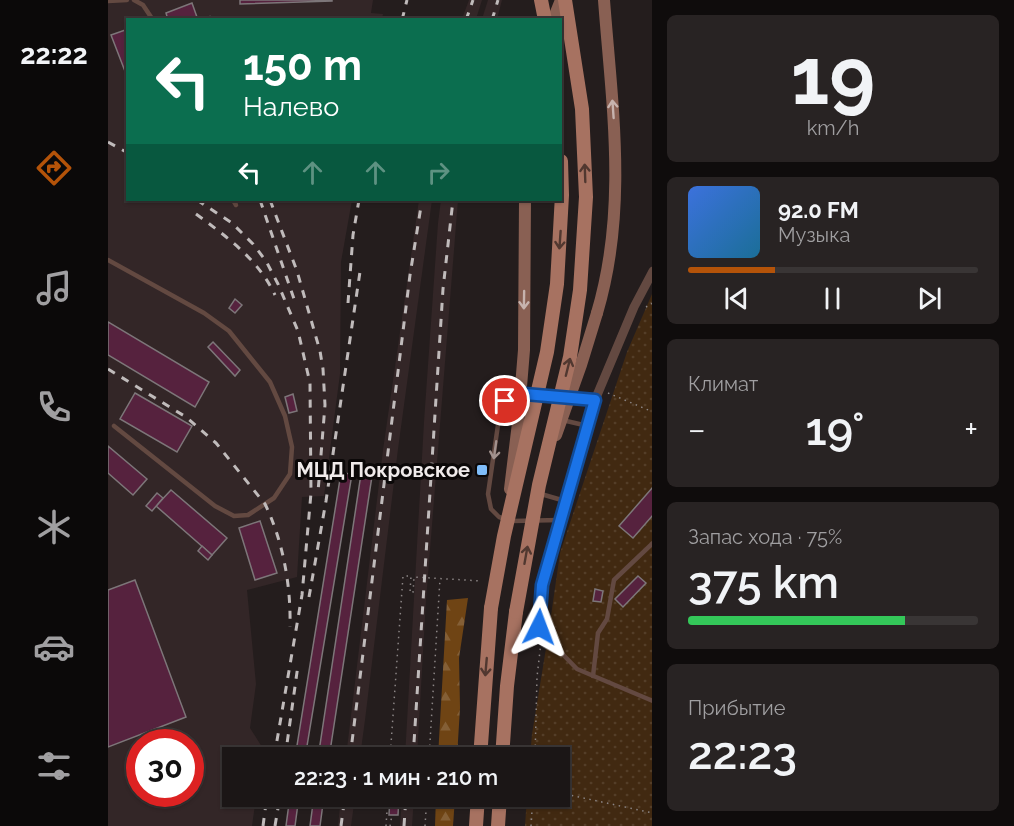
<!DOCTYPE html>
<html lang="ru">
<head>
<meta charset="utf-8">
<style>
  body { margin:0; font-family:Raleway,sans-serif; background:#282323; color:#f1f3f6; height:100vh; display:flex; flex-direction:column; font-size:22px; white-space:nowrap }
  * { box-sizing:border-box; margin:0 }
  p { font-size:20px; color:#a09fa1 }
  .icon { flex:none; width:33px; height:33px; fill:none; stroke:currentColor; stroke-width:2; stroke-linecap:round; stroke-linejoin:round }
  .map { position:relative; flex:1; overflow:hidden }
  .side { display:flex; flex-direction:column; gap:15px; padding:15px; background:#0f0c0c; width:362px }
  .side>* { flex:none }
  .guide { position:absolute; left:18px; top:18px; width:436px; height:183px; border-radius:0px; box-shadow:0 2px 4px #0004,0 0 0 2px #393535; background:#0b6e4f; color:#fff; overflow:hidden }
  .speed { position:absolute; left:18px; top:729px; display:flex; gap:12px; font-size:30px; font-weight:700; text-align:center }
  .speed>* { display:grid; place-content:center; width:78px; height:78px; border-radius:50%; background:#1b1616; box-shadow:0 2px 4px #0004,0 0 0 2px #393535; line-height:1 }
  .speed .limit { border:9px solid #d22; background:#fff; color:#111 }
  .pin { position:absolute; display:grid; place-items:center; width:51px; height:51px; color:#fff; margin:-26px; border:3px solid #fff; border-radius:50%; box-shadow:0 2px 6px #0007 }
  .me { position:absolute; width:66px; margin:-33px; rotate:3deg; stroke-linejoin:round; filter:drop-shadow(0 0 4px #0008) }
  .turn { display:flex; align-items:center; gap:21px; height:126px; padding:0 18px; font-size:27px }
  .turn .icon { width:78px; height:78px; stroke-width:2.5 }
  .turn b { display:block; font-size:42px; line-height:51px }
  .lanes { display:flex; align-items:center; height:57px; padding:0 18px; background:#0003; justify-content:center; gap:30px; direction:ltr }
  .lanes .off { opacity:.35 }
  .big { font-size:45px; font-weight:600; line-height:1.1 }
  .side .widget { flex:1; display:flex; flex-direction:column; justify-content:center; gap:9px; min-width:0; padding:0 21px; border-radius:9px; background:#282323 }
  .side .dial { align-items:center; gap:0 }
  .dial b { font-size:78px; line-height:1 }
  .song { display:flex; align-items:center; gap:18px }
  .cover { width:72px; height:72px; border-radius:9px; background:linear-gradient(135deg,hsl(220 70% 55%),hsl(200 70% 35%)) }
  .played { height:6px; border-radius:3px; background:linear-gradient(90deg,#b45309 30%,#393535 30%) }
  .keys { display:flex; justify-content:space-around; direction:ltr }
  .heat { display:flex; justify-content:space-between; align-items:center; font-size:33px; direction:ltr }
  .charge { height:9px; border-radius:4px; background:linear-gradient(90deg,#34c759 75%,#393535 0) }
  .trip { position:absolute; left:114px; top:747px; width:348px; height:60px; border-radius:0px; background:#1b1616; box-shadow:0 2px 4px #0004,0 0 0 2px #393535; font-weight:600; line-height:60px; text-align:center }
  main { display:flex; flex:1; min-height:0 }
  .menu { display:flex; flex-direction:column; width:108px; justify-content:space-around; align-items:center; background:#0b0909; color:#a09fa1 }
  .menu .icon { width:42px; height:42px }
  .menu .current { color:#b45309 }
  .menu b { font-size:27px; color:#f1f3f6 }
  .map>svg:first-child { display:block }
</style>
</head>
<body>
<main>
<nav class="menu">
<b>22:22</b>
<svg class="icon current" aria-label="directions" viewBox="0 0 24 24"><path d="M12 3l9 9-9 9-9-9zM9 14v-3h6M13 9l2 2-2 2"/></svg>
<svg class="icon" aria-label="music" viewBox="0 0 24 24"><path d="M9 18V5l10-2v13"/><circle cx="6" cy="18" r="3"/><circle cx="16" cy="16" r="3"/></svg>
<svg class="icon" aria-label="phone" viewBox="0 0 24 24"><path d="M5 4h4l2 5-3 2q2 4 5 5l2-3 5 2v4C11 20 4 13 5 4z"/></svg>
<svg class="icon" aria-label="climate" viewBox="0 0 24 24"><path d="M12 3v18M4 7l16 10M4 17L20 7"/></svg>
<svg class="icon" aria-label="car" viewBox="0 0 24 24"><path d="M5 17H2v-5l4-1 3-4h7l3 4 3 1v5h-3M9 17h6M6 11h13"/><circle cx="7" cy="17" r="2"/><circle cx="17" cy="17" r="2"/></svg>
<svg class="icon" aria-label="filters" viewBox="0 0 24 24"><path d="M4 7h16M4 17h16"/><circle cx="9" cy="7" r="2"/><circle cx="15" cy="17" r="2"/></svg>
</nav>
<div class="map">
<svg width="545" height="826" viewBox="0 0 545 826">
  <defs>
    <pattern id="forest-firs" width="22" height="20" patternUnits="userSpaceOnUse" patternTransform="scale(1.5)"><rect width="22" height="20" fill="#6f4414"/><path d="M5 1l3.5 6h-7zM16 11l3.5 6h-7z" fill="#845f36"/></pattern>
    <pattern id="park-dots" width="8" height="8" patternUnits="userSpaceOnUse" patternTransform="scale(1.5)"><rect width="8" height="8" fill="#412911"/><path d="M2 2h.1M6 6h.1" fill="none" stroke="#543e28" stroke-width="1.8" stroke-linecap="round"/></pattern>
  </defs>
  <rect width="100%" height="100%" fill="#241d1d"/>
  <g fill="#332627" fill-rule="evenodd">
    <path d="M 0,0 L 265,0 L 263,13 L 275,14 L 274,19 L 20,20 L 20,200 L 244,200 L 233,262 L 232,374 L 216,496 L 194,497 L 189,577 L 139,590 L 148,684 L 142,728 L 154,747 L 153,757 L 124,758 L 124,796 L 148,797 L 144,826 L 0,826 ZM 32,742 L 82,742 L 82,794 L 32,794 Z"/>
    <polygon points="361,0 374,0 368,19 354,19"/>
    <polygon points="380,0 394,0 389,19 374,19"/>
    <polygon points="311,200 324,200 290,449 257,720 252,757 238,757 275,450"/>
    <polygon points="333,200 350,200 318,600 309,757 297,757 316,422 330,223"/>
    <polygon points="233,797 247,797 243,826 230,826"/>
    <polygon points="294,797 306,797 304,826 292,826"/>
  </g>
  <g fill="url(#forest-firs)">
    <polygon points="360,598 351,658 352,708 349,757 330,757 339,600"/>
    <polygon points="328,797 347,797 345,826 327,826"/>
  </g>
  <polygon fill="url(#park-dots)" points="544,294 544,826 417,826 419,797 452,796 452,758 422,757 424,734 441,630 452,553 519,352"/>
  <g fill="#56223e" stroke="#7d7679" stroke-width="1.5">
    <polygon points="132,0 224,0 224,1 132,4"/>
    <polygon points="84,3 90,20 60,20 58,13"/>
    <polygon points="20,29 20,79 3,35"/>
    <polygon points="127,299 134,305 127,313 121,308"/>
    <polygon points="0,322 101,382 87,407 0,355"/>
    <polygon points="105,342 132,370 127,376 100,347"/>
    <polygon points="27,393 84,426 69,452 12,419"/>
    <polygon points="185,394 189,411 181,413 177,397"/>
    <polygon points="0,446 39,479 25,495 0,473"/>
    <polygon points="233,473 244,474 197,758 187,758"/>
    <polygon points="253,474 264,476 221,758 210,758"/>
    <polygon points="545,487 545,515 525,538 511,526"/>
    <polygon points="63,490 119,538 104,555 48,506"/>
    <polygon points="49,493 55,498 44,511 38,506"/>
    <polygon points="152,521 169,573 147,580 131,528"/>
    <polygon points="94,546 104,555 100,560 90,551"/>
    <polygon points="530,576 538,583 515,607 507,599"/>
    <polygon points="27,580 78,717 0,747 0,590"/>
    <polygon points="487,589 495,591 493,602 485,601"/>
    <polygon points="285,750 294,751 294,758 285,758"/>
    <polygon points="182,796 191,796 187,826 178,826"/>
    <polygon points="206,796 216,796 212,826 202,826"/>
    <polygon points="282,796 291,796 290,815 281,815"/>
  </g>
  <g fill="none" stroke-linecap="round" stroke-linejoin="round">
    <g stroke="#8c8686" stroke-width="1.5" stroke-dasharray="1.5 4.5" stroke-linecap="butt">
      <polyline points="538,307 545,303"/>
      <polyline points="500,393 545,412"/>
      <polyline points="282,758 295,576 303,576 302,592 305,593 306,577 374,581"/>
      <polyline points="321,758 332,579"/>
      <polyline points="427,758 429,677 433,642"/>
      <polyline points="452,793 545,813"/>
      <polyline points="278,826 280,796"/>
      <polyline points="282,826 284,815"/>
      <polyline points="317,826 319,796"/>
      <polyline points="423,826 425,796"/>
    </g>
    <g stroke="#634941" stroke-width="4.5">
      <polyline points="26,0 35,5 45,20"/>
      <polyline points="0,1 19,0"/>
      <polyline points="125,200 128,205"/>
      <polyline points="0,260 96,313 121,331 162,382 177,416 184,447 182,474 166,498 140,515 126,516 107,506 6,426"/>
      <polyline points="463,398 487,400"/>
      <polyline points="454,420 480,426"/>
      <polyline points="433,494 457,501"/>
      <path d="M 452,520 L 404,521 L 391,517 L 383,509 L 380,494 L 392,411 C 405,387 429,395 452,397"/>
      <polyline points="434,633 469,669 545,701"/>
      <polyline points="485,676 490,633 499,619 506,580 545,543"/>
    </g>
    <polyline stroke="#634941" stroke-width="9" points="434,633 430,621 434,585 487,400 526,307 545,271"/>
    <g stroke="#896053" stroke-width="12">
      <polyline points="445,20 453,0"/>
      <path d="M 489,313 C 520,209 504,106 496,0"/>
    </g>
    <g stroke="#a77261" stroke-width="14">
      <polyline points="433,0 437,20"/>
      <polyline points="372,758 383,608"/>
      <polyline points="394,758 399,686 408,612"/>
      <polyline points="368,826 370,796"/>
      <polyline points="390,826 392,796"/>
    </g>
    <g stroke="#c0bbbb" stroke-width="3" stroke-dasharray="8 8" stroke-linecap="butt">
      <polyline points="101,16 102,20"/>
      <polyline points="294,20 299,0"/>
      <polyline points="358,20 365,0"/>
      <polyline points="384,20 390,0"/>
      <polyline points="0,142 20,153"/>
      <polyline points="89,200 124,223 145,244 158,261 170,284 190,331 202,383 203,493 194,595 166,758"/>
      <polyline points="152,200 186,299"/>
      <polyline points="162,200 189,271 212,351 215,369 217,405 210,492"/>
      <path d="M 88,214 C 119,237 150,259 167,295"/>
      <polyline points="240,303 245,235 251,200"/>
      <path d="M 0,369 L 78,417 L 108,443 L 157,504 C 175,541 183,585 182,627"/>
      <polyline points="201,597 218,501 253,265"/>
      <polyline points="177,758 190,665"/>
      <polyline points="242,758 302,275 314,200"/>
      <polyline points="305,758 335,289 345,200"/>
      <polyline points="155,826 159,796"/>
      <polyline points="167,826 172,796"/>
      <polyline points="233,826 237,796"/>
      <polyline points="296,826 298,796"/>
    </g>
    <g stroke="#896053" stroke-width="12">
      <polyline points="448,435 473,365 489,313"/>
      <polyline points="402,489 410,423 416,350 417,200"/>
    </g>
    <g stroke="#a77261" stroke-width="14">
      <polyline points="383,608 396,536 439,352 449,284 454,195 453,161"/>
      <polyline points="408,612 431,485 462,357 472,290 478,197 474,109 457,0"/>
    </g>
  </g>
  <defs><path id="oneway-shaft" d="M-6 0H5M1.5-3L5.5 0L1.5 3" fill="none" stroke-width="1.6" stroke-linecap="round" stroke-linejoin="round" transform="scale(1.5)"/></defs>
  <g stroke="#c7b3ae">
    <use href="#oneway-shaft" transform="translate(505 109) rotate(-94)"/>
    <use href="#oneway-shaft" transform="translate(416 300) rotate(91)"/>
  </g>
  <g stroke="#513830">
    <use href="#oneway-shaft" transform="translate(477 173) rotate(-92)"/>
    <use href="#oneway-shaft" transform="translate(452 240) rotate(94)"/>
    <use href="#oneway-shaft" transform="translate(460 367) rotate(-76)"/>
    <use href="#oneway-shaft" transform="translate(418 555) rotate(-80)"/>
    <use href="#oneway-shaft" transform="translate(378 667) rotate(95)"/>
  </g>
  <use stroke="#a2928e" href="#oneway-shaft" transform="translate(387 450) rotate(98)"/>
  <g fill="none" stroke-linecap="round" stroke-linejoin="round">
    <g stroke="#114b97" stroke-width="15">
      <polyline id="route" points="397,401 405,396 417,394 487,400 434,585 431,627"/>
    </g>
    <use href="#route" stroke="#1a73e8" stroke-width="10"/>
  </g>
  <rect fill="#7fbdfa" stroke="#0b0808" stroke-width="2" x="368" y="464" width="12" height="12" rx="3"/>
  <g text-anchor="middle" stroke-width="6" stroke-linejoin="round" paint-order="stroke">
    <g font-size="20" font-weight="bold" fill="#f0ebeb" stroke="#0b0808" text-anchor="end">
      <text x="362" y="477">МЦД Покровское</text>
    </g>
  </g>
</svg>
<div class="speed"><div class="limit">30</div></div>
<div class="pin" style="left:397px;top:401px;background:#d93025"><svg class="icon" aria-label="arrive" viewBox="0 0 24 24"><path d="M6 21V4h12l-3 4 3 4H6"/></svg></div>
<svg class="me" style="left:431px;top:627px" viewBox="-20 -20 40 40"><path d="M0-17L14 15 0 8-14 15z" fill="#1a73e8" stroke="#fff" stroke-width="4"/></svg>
<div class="trip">22:23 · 1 мин · 210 m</div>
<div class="guide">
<div class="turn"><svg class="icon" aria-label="left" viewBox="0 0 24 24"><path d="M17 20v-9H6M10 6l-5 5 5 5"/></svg><div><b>150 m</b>Налево</div></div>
<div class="lanes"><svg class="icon" aria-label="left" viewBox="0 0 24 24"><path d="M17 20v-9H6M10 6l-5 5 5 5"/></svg><svg class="icon off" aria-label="ahead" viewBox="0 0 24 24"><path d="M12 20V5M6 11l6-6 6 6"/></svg><svg class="icon off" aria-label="ahead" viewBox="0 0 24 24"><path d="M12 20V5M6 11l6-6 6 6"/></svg><svg class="icon off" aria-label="right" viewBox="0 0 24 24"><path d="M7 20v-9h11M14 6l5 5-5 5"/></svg></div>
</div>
</div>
<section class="side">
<div class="widget dial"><b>19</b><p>km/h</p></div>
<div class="widget">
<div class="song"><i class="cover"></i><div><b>92.0 FM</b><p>Музыка</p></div></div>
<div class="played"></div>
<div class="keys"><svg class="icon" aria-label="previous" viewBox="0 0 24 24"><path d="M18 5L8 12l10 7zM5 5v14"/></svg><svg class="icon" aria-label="pause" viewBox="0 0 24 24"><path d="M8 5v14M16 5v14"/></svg><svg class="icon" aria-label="next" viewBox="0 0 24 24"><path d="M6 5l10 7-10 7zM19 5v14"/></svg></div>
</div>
<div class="widget"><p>Климат</p>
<div class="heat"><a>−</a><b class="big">19°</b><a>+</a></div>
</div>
<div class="widget"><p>Запас хода · 75%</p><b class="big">375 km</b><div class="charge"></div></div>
<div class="widget"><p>Прибытие</p><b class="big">22:23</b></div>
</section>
</main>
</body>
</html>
